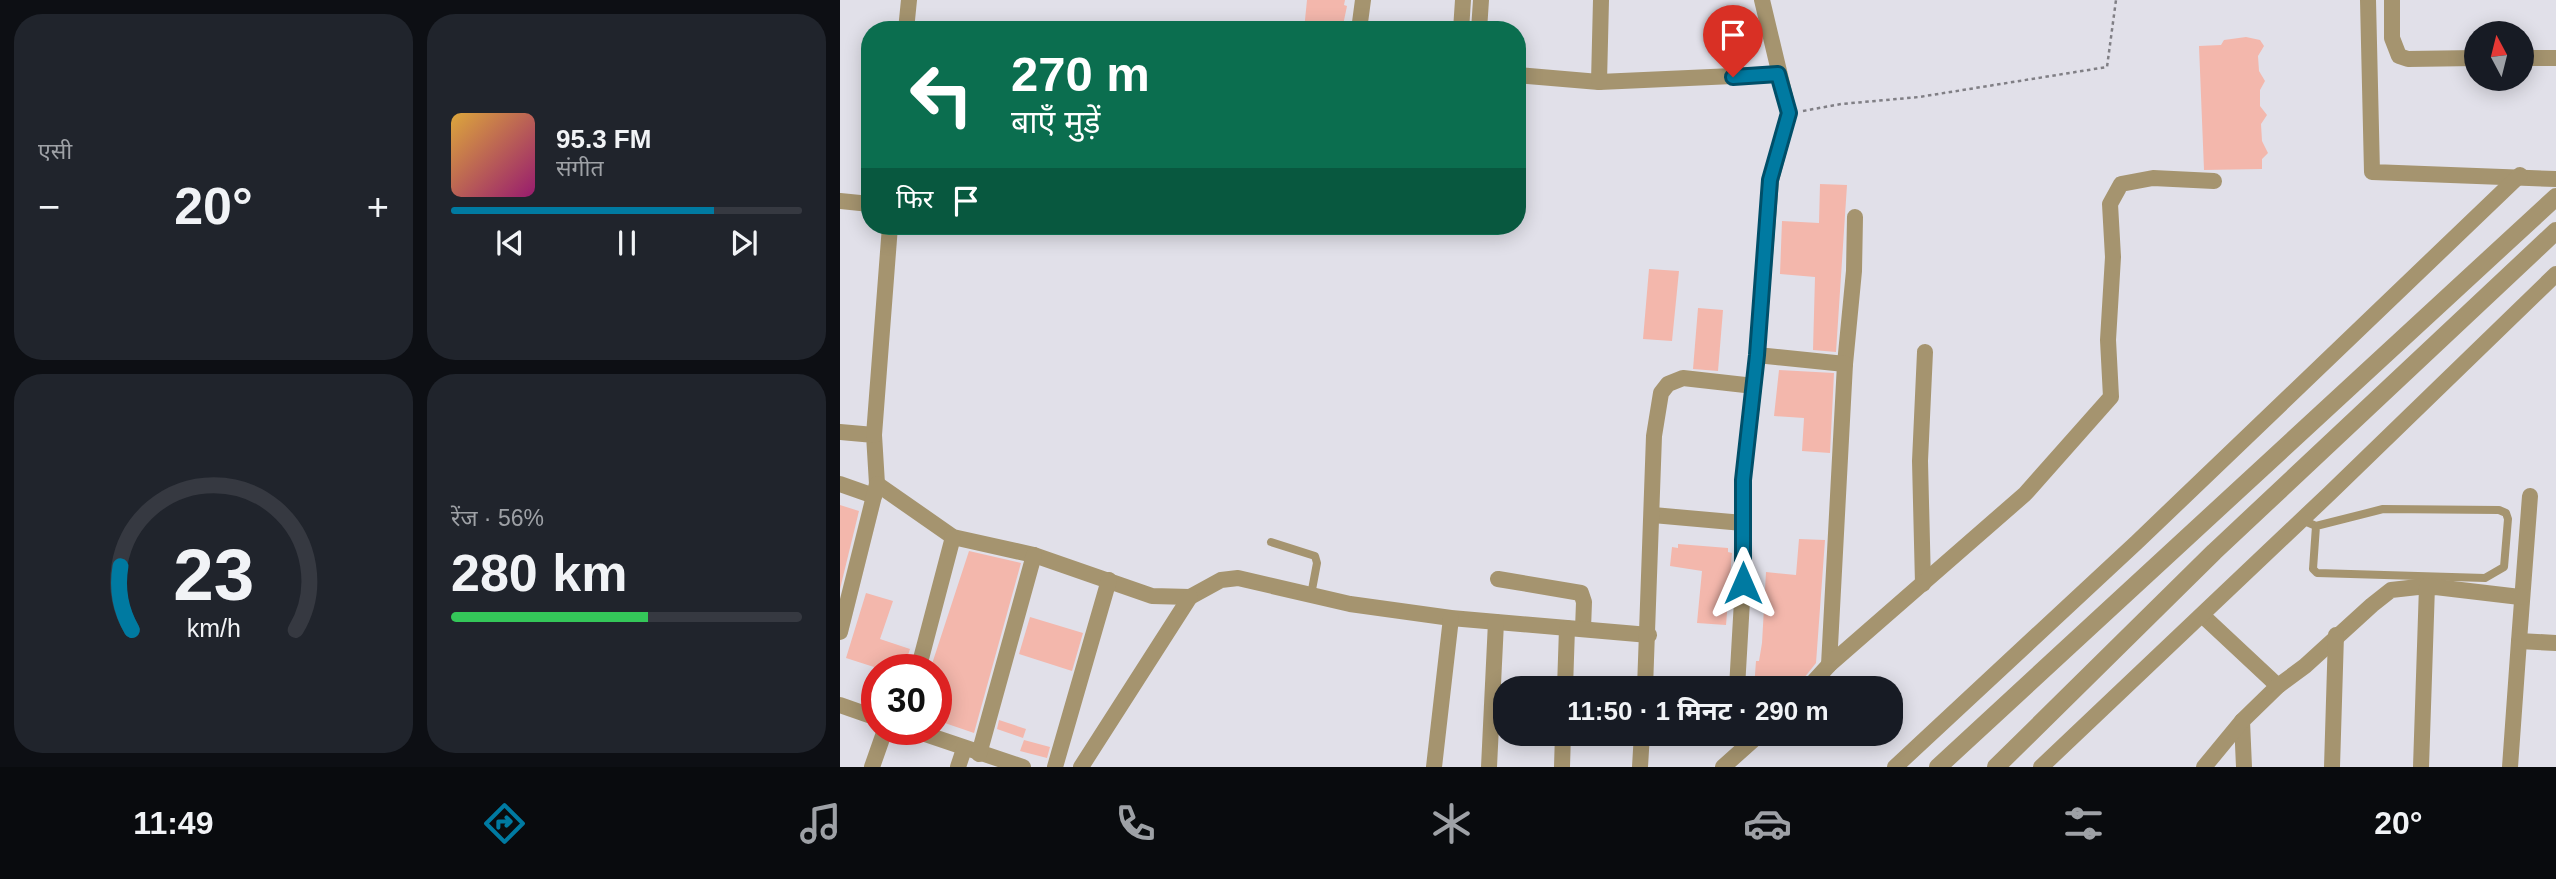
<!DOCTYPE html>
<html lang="hi">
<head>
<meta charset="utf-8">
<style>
  body { margin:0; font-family:Helvetica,"Noto Sans Devanagari",sans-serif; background:#20242c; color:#f1f3f6; height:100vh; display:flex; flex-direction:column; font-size:26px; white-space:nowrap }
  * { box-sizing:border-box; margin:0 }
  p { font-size:23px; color:#9ea1a6 }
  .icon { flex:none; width:38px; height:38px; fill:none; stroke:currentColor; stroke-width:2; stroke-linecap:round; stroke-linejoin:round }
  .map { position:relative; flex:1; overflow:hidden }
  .sheet { display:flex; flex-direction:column; gap:14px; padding:14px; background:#0d0f14; width:840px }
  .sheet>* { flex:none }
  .hud { position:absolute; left:21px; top:21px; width:665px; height:214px; border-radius:28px; box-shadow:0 4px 18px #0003; background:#0b6e4f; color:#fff; overflow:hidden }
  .needle { width:46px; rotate:353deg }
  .controls { position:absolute; left:1624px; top:21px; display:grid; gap:14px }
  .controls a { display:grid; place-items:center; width:70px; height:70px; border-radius:50%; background:#171b24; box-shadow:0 4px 18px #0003; font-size:35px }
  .speed { position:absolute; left:21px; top:654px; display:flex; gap:14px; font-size:35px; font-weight:700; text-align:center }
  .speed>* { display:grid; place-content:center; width:91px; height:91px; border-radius:50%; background:#171b24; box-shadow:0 4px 18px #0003; line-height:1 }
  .speed .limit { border:10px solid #d22; background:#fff; color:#111 }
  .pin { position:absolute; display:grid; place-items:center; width:60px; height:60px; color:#fff; margin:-72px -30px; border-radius:50% 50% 50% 0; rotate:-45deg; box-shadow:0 0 7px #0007 }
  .pin .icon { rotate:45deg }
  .me { position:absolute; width:77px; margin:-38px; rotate:0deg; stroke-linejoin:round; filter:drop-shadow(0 0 5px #0008) }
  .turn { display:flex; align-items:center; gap:24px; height:147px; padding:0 35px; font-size:32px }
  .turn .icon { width:91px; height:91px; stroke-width:2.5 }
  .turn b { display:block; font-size:49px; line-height:60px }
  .then { display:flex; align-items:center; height:66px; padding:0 35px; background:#0003; gap:14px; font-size:26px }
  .big { font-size:52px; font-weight:700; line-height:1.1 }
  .sheet .card { flex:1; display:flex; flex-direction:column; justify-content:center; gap:10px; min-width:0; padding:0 24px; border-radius:28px; background:#20242c }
  .sheet .dial { align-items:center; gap:0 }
  .dial svg { height:182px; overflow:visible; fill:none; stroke:#363941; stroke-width:7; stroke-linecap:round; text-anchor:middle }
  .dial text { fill:#f1f3f6; stroke:none }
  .song { display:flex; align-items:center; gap:21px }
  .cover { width:84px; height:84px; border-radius:10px; background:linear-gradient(135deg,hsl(40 70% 55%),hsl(320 70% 35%)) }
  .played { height:7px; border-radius:4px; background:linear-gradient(90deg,#007aa1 75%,#363941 75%) }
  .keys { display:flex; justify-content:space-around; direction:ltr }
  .heat { display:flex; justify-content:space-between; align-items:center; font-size:38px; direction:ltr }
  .charge { height:10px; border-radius:5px; background:linear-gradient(90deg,#34c759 56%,#363941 0) }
  .sheet .tiles { flex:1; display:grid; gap:14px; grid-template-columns:repeat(2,1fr) }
  .trip { position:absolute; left:653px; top:676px; width:410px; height:70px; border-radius:28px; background:#171b24; box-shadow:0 4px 18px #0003; font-weight:700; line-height:70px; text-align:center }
  .tab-bar { display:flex; height:112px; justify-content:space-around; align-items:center; background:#090b0e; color:#9ea1a6 }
  .tab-bar .icon { width:49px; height:49px }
  .tab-bar .active { color:#007aa1 }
  .tab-bar b { font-size:32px; color:#f1f3f6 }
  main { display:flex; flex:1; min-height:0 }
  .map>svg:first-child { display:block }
</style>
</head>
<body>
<main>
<section class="sheet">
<div class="tiles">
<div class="card"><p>एसी</p>
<div class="heat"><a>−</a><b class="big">20°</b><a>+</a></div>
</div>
<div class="card">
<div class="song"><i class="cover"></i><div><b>95.3 FM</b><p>संगीत</p></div></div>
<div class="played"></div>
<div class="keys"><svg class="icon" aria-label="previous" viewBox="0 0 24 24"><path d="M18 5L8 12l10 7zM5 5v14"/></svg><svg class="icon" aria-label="pause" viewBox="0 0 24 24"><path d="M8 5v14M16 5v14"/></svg><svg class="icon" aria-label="next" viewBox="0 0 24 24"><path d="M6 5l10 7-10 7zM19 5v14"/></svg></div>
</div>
<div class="card dial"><svg viewBox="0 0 100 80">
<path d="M14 69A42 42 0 1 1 86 69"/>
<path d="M14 69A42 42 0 0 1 9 41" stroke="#007aa1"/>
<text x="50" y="56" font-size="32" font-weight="700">23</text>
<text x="50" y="72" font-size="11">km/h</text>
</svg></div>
<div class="card"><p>रेंज · 56%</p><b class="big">280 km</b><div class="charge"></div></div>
</div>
</section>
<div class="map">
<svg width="1716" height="767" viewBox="0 0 1716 767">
  <rect width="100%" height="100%" fill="#e1e0e9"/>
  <g fill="#f3b7ac">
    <polygon points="467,0 505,0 504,5 507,6 502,30 464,30"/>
    <polygon points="1406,37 1420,40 1424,46 1418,56 1419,71 1425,81 1420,90 1420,106 1427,115 1421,124 1422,141 1428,153 1422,159 1422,169 1364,170 1359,46 1381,45 1384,40"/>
    <polygon points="980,184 1007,185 996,352 973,350 975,277 940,274 942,221 979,223"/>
    <polygon points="809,269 839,271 832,341 803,339"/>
    <polygon points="858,308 883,310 878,371 853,369"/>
    <polygon points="939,370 994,373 990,453 962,451 964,418 934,416"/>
    <polygon points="0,505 19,511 0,589"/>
    <polygon points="959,539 985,540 976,663 956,688 914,688 916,661 919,661 922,643 926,572 956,575"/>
    <polygon points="838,544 888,548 888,552 892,553 886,625 857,623 862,571 830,566 832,547 838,548"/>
    <polygon points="129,551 181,563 134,733 96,720 96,670 90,670"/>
    <polygon points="26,593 53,601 40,639 70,649 63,670 37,670 37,705 23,701 34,667 6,658"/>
    <polygon points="190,617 243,633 232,671 179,654"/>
    <polygon points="159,720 186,729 183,738 157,729"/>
    <polygon points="184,740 210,747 207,758 180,751"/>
  </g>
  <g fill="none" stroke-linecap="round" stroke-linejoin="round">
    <polyline stroke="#807f85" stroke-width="2.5" stroke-dasharray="3.5 3.5" stroke-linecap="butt" points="963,111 1001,104 1079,97 1267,67 1276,0"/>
    <g stroke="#a5946f" stroke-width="8">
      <polyline points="1462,520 1476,526 1473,569 1477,573 1645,578 1664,567 1668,519 1666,513 1659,510 1543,509 1476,526"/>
      <polyline points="431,542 475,556 477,563 471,595"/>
    </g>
    <g stroke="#a5946f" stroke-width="16">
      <polyline points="1528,0 1532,172 1716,179"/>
      <polyline points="1552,0 1552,38 1559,56 1568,59 1636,58"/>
      <polyline points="66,30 69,0"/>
      <polyline points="519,30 523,0"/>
      <polyline points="621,30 623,0"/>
      <polyline points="639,30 641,0"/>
      <polyline points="1682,58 1716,58"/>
      <polyline points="677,75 759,82 938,74"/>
      <polyline points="759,82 761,0"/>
      <polyline points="0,201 30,204"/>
      <polyline points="917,355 931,180 949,113 922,0"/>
      <polyline points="1005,364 1014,271 1015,217"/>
      <polyline points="0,432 34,435 37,484"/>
      <polyline points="34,435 50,226"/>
      <polyline points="0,484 34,496"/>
      <polyline points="1690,496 1679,641 1716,643"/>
      <polyline points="813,515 903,523"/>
      <polyline points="658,579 741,593 744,602 743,629"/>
      <polyline points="1083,584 1080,461 1085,352"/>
      <polyline points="1362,615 1438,686"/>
      <polyline points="0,632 37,484 113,537 194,555 312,596 350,597 381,580 398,578 510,604 611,618 809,635"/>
      <polyline points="78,670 113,537"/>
      <polyline points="725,688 727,628"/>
      <polyline points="805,688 814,436 821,393 828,384 843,378 914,386 917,355 1005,364 989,665"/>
      <polyline points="897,688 903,583 903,480 914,386"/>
      <polyline points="968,688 989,665 1185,494 1271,397 1268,340 1273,257 1270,204 1281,184 1313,178 1374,181"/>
      <polyline points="0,705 37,718"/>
      <polyline points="1402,721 1404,767"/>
      <polyline points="73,730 183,767"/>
      <polyline points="139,754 194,555"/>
      <polyline points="32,767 45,730"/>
      <polyline points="118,767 124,749"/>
      <polyline points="215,767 269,580"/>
      <polyline points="241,767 350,597"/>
      <polyline points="594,767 611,618"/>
      <polyline points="649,767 656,622"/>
      <polyline points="722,767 723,733"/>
      <polyline points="800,767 802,733"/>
      <polyline points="883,767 921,733"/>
      <polyline points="1055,767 1297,542 1680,175"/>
      <polyline points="1201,767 1490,493 1716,274"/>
      <polyline points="1364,767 1402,721 1438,686 1465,666 1532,605 1551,590 1587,586"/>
      <polyline points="1492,767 1496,635"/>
      <polyline points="1581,767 1587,586 1680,597"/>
      <polyline points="1670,767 1679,641"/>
    </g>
    <g stroke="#a5946f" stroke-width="18">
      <polyline points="1098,767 1716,197"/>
      <polyline points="1156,767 1374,552 1716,231"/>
    </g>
  </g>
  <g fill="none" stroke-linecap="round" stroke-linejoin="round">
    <g stroke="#004f69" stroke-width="18">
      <polyline id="route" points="893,77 938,74 949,113 930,180 917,355 903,480 903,583"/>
    </g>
    <use href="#route" stroke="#007aa1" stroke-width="12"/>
  </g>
</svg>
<div class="controls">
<a><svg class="needle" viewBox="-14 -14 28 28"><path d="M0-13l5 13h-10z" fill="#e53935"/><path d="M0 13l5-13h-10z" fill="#9ea1a6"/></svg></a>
</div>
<div class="speed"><div class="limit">30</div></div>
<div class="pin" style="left:893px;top:77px;background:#d93025"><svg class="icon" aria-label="arrive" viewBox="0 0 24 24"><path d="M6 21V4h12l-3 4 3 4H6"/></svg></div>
<svg class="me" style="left:903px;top:583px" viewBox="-20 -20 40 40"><path d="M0-17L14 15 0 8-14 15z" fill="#007aa1" stroke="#fff" stroke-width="4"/></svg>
<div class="trip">11:50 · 1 मिनट · 290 m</div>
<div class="hud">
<div class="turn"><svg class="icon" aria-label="left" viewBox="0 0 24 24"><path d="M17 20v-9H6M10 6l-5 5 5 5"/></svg><div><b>270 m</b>बाएँ मुड़ें</div></div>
<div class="then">फिर<svg class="icon" aria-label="arrive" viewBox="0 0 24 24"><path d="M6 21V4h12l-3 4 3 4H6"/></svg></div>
</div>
</div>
</main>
<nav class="tab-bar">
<b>11:49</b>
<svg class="icon active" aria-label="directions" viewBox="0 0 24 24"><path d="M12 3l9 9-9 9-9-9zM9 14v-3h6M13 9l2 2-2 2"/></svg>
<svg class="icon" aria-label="music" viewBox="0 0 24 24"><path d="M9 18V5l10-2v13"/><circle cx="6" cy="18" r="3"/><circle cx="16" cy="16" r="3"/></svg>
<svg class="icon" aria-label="phone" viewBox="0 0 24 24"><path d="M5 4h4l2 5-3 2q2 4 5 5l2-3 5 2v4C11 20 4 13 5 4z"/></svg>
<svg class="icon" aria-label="climate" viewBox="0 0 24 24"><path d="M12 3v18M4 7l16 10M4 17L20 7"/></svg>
<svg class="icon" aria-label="car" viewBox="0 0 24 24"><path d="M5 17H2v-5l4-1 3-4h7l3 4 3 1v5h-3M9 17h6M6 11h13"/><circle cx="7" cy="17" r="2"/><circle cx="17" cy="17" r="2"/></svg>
<svg class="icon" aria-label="filters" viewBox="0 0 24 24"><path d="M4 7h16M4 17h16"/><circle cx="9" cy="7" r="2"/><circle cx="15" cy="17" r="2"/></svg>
<b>20°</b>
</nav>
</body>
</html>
